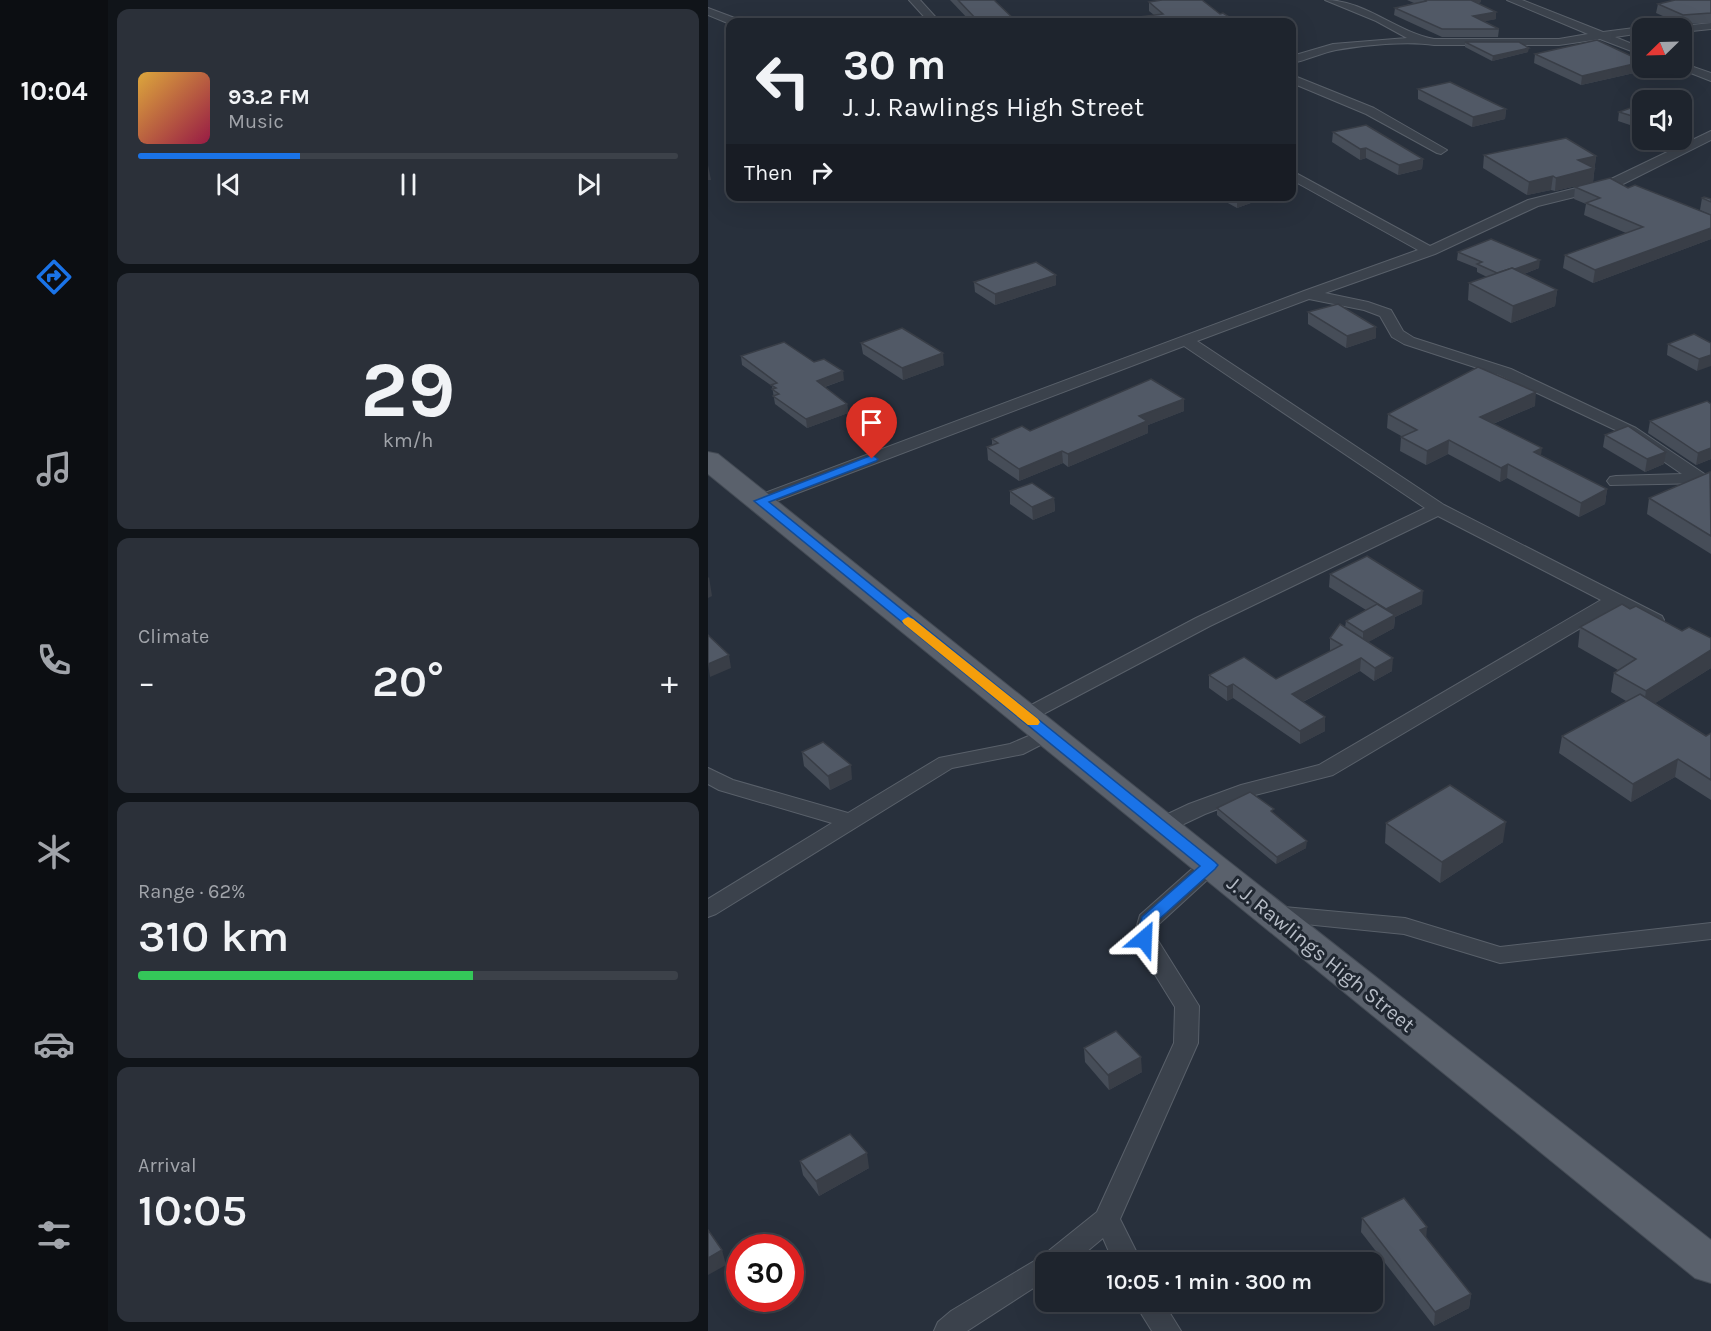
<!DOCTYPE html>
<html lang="en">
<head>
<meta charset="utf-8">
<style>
  body { margin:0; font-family:Karla,sans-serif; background:#2b3039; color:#f1f3f6; height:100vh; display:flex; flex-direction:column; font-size:22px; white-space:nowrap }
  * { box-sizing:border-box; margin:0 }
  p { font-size:20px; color:#a1a4aa }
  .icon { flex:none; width:33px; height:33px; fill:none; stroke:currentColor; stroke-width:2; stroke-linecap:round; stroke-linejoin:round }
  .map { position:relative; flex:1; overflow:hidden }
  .drawer { display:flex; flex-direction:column; gap:9px; padding:9px; background:#101419; width:600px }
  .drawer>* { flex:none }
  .top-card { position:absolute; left:18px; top:18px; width:570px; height:183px; border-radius:12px; box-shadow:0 6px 24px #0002,0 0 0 2px #3c4149; background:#1e242d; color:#f1f3f6; overflow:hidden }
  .needle { width:39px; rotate:247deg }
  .buttons { position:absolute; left:924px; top:18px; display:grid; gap:12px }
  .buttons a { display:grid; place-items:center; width:60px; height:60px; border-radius:12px; background:#1e242d; box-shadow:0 6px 24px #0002,0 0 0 2px #3c4149; font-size:30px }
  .speed { position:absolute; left:18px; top:1234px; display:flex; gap:12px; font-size:30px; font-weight:700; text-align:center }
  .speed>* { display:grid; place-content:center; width:78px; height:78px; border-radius:50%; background:#1e242d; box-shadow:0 6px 24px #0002,0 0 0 2px #3c4149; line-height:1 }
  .speed .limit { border:9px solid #d22; background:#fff; color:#111 }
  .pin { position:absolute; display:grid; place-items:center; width:51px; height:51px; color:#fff; margin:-62px -26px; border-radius:50% 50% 50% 0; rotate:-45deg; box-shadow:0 0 6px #0007 }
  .pin .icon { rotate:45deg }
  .me { position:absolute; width:66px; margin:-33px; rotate:26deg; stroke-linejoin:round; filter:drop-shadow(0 0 4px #0008) }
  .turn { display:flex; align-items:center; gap:21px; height:126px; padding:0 18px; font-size:27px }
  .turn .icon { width:78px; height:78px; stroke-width:2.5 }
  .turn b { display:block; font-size:42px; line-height:51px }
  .then { display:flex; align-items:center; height:57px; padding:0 18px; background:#0003; gap:12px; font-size:22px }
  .big { font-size:45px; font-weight:600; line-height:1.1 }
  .drawer .tile { flex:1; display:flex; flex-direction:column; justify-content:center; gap:9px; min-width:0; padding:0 21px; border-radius:12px; background:#2b3039 }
  .drawer .dial { align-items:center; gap:0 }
  .dial b { font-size:78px; line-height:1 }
  .song { display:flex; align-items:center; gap:18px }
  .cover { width:72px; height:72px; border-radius:9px; background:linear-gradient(135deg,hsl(40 70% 55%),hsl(340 70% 35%)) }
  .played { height:6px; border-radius:3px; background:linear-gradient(90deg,#1a73e8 30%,#3c4149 30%) }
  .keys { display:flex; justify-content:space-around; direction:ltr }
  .heat { display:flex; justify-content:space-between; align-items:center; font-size:33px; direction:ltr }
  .charge { height:9px; border-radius:4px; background:linear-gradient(90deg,#34c759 62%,#3c4149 0) }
  .trip { position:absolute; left:327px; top:1252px; width:348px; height:60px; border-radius:12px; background:#1e242d; box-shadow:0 6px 24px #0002,0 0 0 2px #3c4149; font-weight:600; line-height:60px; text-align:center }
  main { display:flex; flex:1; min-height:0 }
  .tabs { display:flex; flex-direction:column; width:108px; justify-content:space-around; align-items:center; background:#0c0e12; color:#a1a4aa }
  .tabs .icon { width:42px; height:42px }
  .tabs .active { color:#1a73e8 }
  .tabs b { font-size:27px; color:#f1f3f6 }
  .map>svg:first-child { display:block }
</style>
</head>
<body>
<main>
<nav class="tabs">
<b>10:04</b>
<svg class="icon active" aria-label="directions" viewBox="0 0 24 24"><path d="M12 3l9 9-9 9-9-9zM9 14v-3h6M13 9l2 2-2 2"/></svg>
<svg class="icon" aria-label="music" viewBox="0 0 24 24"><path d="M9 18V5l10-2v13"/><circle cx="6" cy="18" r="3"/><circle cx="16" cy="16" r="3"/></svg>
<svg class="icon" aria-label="phone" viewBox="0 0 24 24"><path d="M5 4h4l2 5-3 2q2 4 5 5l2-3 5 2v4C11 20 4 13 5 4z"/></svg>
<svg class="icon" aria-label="climate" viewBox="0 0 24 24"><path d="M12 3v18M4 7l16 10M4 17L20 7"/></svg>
<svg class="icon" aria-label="car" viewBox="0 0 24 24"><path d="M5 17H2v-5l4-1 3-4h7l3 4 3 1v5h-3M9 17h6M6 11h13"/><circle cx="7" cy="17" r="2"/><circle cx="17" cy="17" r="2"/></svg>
<svg class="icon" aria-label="filters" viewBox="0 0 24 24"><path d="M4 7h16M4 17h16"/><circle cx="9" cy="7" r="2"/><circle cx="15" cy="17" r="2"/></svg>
</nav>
<section class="drawer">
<div class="tile">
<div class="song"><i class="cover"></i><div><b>93.2 FM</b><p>Music</p></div></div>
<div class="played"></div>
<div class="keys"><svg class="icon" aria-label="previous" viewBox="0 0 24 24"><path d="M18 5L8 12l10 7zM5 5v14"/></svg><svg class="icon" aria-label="pause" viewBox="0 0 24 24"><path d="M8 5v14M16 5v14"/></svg><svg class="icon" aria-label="next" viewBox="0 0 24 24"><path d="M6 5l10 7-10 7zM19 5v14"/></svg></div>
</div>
<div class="tile dial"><b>29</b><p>km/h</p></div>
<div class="tile"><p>Climate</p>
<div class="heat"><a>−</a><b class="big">20°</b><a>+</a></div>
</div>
<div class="tile"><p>Range · 62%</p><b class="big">310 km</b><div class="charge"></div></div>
<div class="tile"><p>Arrival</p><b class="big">10:05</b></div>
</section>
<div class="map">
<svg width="1003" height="1331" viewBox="0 0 1003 1331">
  <rect width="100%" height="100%" fill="#28303c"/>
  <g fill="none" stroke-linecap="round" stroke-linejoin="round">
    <g stroke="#59606a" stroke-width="2">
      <g id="minor">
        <polygon points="201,0 212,0 232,22 221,22"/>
        <path d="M 617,0 C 657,0 688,32 726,39 L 851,39 L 880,34 L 799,0 L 814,0 L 895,32 L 934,27 L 939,28 L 934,28 L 934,33 L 907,37 L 934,48 L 934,55 L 892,39 L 851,45 L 726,45 C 699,41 656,45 628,50 C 613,53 599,60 584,63 L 584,56 L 625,44 L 699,38 L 668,21 Z"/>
        <polygon points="0,8 32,20 34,22 22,24 0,15"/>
        <polygon points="1003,23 1003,29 974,32 974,28 969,28 974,26"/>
        <polygon points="974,63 1003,73 1003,81 970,68 974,68"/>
        <polygon points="584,75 666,108 739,150 733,154 729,153 658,114 584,83"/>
        <polygon points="1003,131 1003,140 911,186 830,206 727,254 617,293 660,302 683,310 695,331 706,338 803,369 928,428 998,475 1001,479 998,483 902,485 899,481 902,477 908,476 974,474 916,434 791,375 696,344 684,337 672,316 656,310 601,299 489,341 736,505 954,616 956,620 954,624 940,624 908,607 625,775 547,795 497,814 461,831 453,833 445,831 442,826 445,821 481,804 533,785 611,765 893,600 730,516 502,626 324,720 310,720 307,716 310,712 488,618 717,508 476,346 58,505 46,505 43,501 46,497 596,291 710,250 584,180 584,171 722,246 820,200 901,180"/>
        <polygon points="339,728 346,730 349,734 346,738 315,754 244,768 8,914 0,917 0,899 124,823 11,790 0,784 0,768 25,780 140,813 231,758 302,744"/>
        <polygon points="502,858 510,860 513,865 510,870 451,924 449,939 491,1006 490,1043 412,1219 434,1263 406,1263 395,1238 365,1263 338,1263 338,1280 259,1331 226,1331 230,1322 243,1311 333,1257 389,1212 466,1043 467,1007 425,939 432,915 494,860"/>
        <polygon points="565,906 697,918 792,947 1003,923 1003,939 792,963 696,934 557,920 554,914 557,908"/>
        <polygon points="426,1302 455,1302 473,1331 444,1331"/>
      </g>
    </g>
    <g stroke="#444b55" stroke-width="2">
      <polygon id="primary" points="0,452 10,454 515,857 1003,1240 1003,1283 987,1278 0,474"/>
    </g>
    <use href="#minor" fill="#3b424c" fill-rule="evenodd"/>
    <use href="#primary" fill="#5a616c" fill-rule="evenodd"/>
  </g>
  <g fill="#464d58">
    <polygon points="242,0 286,0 309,22 263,22"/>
    <polygon points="699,0 773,0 773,2 770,3 788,19 776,21 791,29 790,37 734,37 686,15 687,8 706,3"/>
    <polygon points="1003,0 1003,23 973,24 948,13 950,4"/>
    <polygon points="441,2 512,14 446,15 441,11"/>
    <polygon points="757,42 820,52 784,61 757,47"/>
    <polygon points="827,54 935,71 873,85 826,63"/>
    <polygon points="710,89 798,109 797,119 764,127 710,99"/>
    <polygon points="934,104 934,129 910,121 911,112"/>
    <polygon points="625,132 715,159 714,169 690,175 658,158 652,160 624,142"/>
    <polygon points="776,155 888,156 885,182 847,191 843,190 819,195 775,168"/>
    <polygon points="867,187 920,188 1003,215 1003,239 885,283 855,268 857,255 918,233 876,215 878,204 866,199"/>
    <polygon points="507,196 562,196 529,208"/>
    <polygon points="994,198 1003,199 1003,215 992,210"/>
    <polygon points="750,252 831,268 816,274 849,290 847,306 803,323 760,300 761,283 779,277 769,272 769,268 749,260"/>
    <polygon points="266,282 348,285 287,305 267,292"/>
    <polygon points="600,312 668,338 638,348 600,324"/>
    <polygon points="153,343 236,365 195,380 155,354"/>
    <polygon points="1003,343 989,371 959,355 960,344"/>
    <polygon points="33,356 106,362 136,380 117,387 139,404 140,413 99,428 67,404 64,386 34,365"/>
    <polygon points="476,399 476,411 440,425 440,433 360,467 355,463 311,481 280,460 279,447 284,445 284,439"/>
    <polygon points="1003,404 1003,459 988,465 940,433 942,421"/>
    <polygon points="827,406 785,424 833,455 899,489 897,504 871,517 799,478 792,482 740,454 718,465 692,451 693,437 695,437 679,428 680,414"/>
    <polygon points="897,435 956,464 937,472 895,447"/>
    <polygon points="1003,472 1003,554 939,514 941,498"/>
    <polygon points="302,491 346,498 347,511 325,520 302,504"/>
    <polygon points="622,574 714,604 687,617 686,628 660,642 684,671 666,681 652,671 595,702 617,717 617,731 592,744 525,698 519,701 501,688 501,675 568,679 622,651 622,638 637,628 638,621 658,610 621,587"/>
    <polygon points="872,627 1003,668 947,703 998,736 1003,733 1003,800 967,777 923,802 851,753 854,736 918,701 903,692 906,673 910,670 870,647"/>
    <polygon points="94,752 144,779 122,790 96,766"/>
    <polygon points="509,808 566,814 598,848 568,864 509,815"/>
    <polygon points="678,823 795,842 732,883 677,843"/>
    <polygon points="376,1048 434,1072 401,1090 377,1062"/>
    <polygon points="92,1161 161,1168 111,1196 95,1175"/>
    <polygon points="654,1218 763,1294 761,1308 726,1326 653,1232"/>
  </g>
  <g fill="#393e47">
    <polygon points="758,0 773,0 773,2 758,5"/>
    <polygon points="788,12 788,19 765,24 765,16"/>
    <polygon points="821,48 820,52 784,61 785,56"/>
    <polygon points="934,62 935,71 873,85 874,76"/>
    <polygon points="798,109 797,119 764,127 765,117"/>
    <polygon points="658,148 658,158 652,160 652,149"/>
    <polygon points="888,156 885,182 847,191 848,178 870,160"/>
    <polygon points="715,159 714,169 690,175 691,165"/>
    <polygon points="0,165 3,180 0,180"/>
    <polygon points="845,176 843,190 819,195 821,182"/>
    <polygon points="588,177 588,188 584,189 584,179"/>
    <polygon points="530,196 562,196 529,208 529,197"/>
    <polygon points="1003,228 1003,239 885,283 887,270"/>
    <polygon points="832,260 831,268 791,283 792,275"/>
    <polygon points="348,275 348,285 287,305 287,294"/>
    <polygon points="849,290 847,306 803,323 805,306"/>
    <polygon points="668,327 668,338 638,348 639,336"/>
    <polygon points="235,353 236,365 195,380 194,368"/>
    <polygon points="1003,355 1003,366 989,371 991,359"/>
    <polygon points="135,371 136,380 110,389 109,381"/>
    <polygon points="828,392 827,406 770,430 772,417"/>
    <polygon points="476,399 476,411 440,425 440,433 360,467 360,454 431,416"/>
    <polygon points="139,404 140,413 99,428 98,419"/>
    <polygon points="741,440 740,454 718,465 719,451"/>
    <polygon points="834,448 832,462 826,452"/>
    <polygon points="1003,448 1003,459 988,465 990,453"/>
    <polygon points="354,451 355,463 311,481 311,469"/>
    <polygon points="958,452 956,464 937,472 939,459"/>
    <polygon points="800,464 799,478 792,482 793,468"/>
    <polygon points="899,489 897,504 871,517 873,503"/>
    <polygon points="346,498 347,511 325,520 324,507"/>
    <polygon points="1,577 4,596 0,598 0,578"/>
    <polygon points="715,591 714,604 687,617 686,628 655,645 655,632 678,609"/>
    <polygon points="1003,650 1003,668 935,711 938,691"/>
    <polygon points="21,655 23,668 2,677 0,664"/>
    <polygon points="653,658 652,671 583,708 584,694"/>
    <polygon points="685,658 684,671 666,681 667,668"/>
    <polygon points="525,684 525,698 519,701 519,687"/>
    <polygon points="617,717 617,731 592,744 592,731"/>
    <polygon points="970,759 967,777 923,802 925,784"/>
    <polygon points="143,765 144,779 122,790 120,776"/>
    <polygon points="798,822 795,842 732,883 734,862"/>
    <polygon points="599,841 598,848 568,864 569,857"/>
    <polygon points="433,1057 434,1072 401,1090 400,1075"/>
    <polygon points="159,1153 161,1168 111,1196 108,1181"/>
    <polygon points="719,1227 718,1241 712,1230"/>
    <polygon points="14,1250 18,1265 0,1275 0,1258"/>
    <polygon points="763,1294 761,1308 726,1326 727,1312"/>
  </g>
  <g fill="#515966" stroke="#393e47" stroke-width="1.5">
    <polygon points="250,0 286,0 309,22 271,22"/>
    <polygon points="454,0 494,0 512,14 515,13 529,22 391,22 455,14 441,2"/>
    <polygon points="717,0 763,0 788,12 765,16 791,29 734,29 687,8 718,1"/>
    <polygon points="967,0 1003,0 1003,13 975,15 950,4"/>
    <polygon points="209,19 214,22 186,22"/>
    <polygon points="889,40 934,61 934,62 874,76 827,54"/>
    <polygon points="757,42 811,42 821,48 785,56"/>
    <polygon points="742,82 798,109 765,117 710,89"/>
    <polygon points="934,104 934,119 911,112"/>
    <polygon points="658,125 715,159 691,165 658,148 652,149 625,132"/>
    <polygon points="858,138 888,156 870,160 886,168 848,178 845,176 821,182 776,155"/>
    <polygon points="902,178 920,188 927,185 1003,215 1003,228 887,270 857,255 935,227 878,203 892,198 867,187"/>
    <polygon points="996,197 1003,199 1003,202 994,198"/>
    <polygon points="783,239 832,260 807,269 804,268 789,273 769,264 774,262 750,252"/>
    <polygon points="328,262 348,275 287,294 266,282"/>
    <polygon points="804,268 849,290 805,306 761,283"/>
    <polygon points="630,304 668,327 639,336 600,312"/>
    <polygon points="194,328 235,353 194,368 153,343"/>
    <polygon points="986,334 1003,343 1003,355 991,359 960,344"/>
    <polygon points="76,342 106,362 116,359 135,371 109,381 139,404 98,419 65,396 71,394 64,389 68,388 63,385 69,383 33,356"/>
    <polygon points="770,367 828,392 772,417 834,448 826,452 899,489 873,503 800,464 793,468 741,440 719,451 693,437 709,430 680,414"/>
    <polygon points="443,379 476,399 431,416 439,421 360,454 354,451 311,469 279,447 290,443 284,439 314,426 322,431"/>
    <polygon points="999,401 1003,404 1003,448 990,453 942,421"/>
    <polygon points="920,426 958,452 939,459 897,435"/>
    <polygon points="1002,472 1003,536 941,498"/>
    <polygon points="324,483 346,498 324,507 302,491"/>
    <polygon points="659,556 715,591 678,609 622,574"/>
    <polygon points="669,604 687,615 655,632 638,621"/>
    <polygon points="914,604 922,609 928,606 974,631 981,627 1003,638 1003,650 938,691 906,673 928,659 872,627"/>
    <polygon points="632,624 685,658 667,668 653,658 584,694 617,717 592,731 525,684 519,687 501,675 536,657 568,679 634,645 622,638"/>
    <polygon points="0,635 21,655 0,664"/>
    <polygon points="932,694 998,736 1003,733 1003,780 970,759 925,784 854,736"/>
    <polygon points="115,742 143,765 120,776 94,752"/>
    <polygon points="742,785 798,822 734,862 678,823"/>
    <polygon points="542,792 566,809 563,811 599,841 569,857 509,808"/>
    <polygon points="408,1031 433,1057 400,1075 376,1048"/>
    <polygon points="142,1134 159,1153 108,1181 92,1161"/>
    <polygon points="696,1198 719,1227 712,1230 763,1294 727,1312 654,1218"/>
    <polygon points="0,1230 14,1250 0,1258"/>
  </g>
  <polygon fill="#1a73e8" stroke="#114b97" stroke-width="1.5" points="164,455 170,459 168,461 61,502 507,862 510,865 507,869 447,923 442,943 431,943 428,939 434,917 492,866 46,501"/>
  <polygon fill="#f59e0b" points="200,617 205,619 330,719 332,722 330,725 320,725 196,624 194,621 196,619"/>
  <g text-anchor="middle" stroke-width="6" stroke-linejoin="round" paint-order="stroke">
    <g font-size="21" fill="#b7bdc7" stroke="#202731">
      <text transform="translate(613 954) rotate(39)" y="7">J. J. Rawlings High Street</text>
    </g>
  </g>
</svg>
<div class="buttons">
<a><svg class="needle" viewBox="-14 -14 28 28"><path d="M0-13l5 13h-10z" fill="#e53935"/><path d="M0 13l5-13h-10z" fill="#a1a4aa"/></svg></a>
<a><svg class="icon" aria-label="sound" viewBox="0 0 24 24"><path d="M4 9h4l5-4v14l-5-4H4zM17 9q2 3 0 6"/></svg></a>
</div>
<div class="speed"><div class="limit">30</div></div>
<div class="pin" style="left:164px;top:459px;background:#d93025"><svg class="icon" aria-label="arrive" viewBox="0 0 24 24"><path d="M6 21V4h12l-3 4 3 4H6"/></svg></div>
<svg class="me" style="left:436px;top:939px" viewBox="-20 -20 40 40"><path d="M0-17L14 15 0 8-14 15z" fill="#1a73e8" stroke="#fff" stroke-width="4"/></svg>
<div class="trip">10:05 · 1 min · 300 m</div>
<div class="top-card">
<div class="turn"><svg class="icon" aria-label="left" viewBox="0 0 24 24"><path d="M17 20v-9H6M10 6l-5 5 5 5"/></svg><div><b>30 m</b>J. J. Rawlings High Street</div></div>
<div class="then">Then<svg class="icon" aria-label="right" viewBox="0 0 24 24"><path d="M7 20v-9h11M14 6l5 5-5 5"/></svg></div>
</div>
</div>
</main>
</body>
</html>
